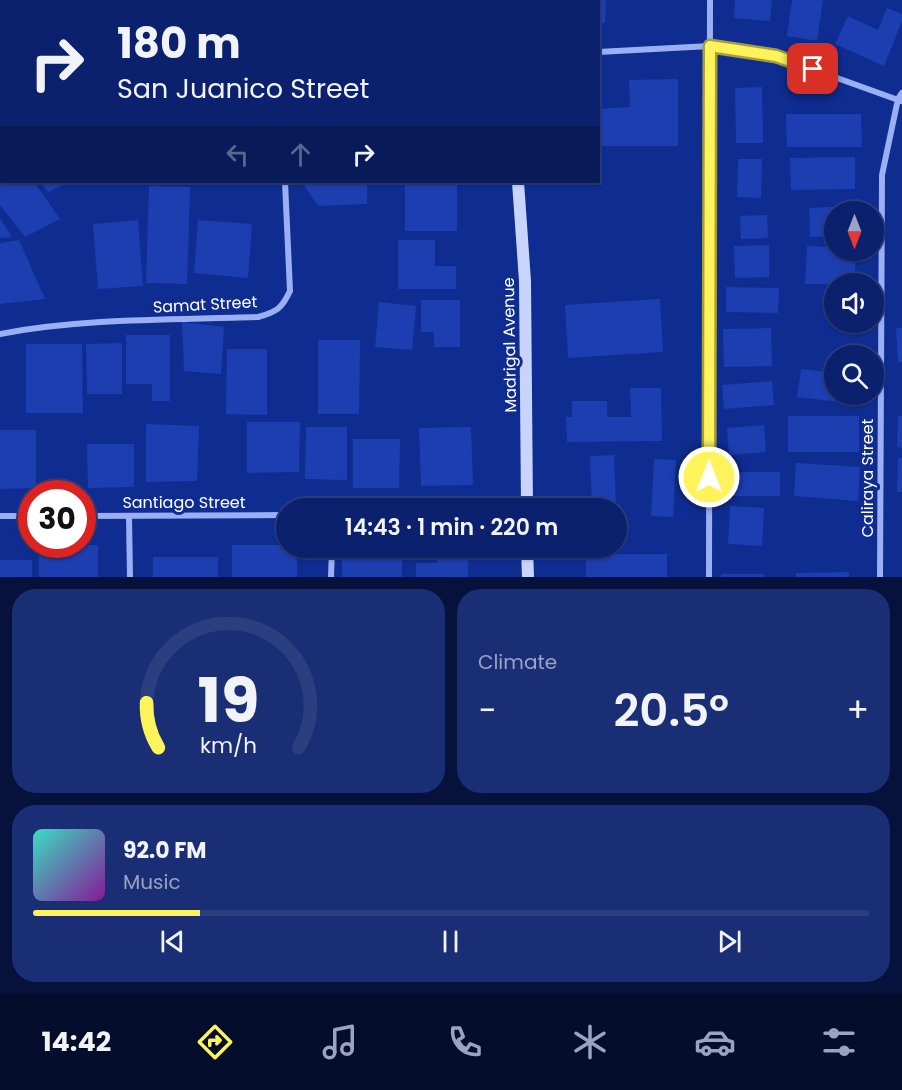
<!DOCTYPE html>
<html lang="en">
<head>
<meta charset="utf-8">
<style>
  body { margin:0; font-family:Poppins,sans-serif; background:#192e75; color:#f1f3f6; height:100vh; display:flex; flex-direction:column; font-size:22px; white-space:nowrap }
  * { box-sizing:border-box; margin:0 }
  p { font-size:20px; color:#9aa3c2 }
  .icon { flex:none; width:33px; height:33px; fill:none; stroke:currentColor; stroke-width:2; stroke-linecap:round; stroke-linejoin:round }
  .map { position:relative; height:577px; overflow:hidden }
  .sheet { display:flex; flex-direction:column; gap:12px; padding:12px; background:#06123c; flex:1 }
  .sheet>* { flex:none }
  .guide { position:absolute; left:0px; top:0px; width:600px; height:183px; box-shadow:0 2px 4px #0004,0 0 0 2px #2b3e80; background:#0b216d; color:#f1f3f6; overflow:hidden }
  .needle { width:39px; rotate:180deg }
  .tools { position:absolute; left:824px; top:201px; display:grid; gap:12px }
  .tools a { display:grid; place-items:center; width:60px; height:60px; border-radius:50%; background:#0b216d; box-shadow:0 2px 4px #0004,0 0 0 2px #2b3e80; font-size:30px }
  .speed { position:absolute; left:18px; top:480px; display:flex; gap:12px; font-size:30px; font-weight:700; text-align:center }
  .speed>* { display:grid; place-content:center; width:78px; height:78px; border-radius:50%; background:#0b216d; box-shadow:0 2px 4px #0004,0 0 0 2px #2b3e80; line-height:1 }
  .speed .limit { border:9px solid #d22; background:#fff; color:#111 }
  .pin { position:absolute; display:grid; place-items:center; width:51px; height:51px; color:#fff; margin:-26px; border-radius:12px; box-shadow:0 3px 9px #0006 }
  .me { position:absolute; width:66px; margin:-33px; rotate:0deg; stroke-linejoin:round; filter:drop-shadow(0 0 4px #0008) }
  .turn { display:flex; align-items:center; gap:21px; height:126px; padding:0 18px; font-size:27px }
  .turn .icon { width:78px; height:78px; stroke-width:2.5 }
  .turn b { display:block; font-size:42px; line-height:51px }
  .lanes { display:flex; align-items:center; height:57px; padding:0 18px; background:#0003; justify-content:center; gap:30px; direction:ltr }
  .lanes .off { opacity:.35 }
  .big { font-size:45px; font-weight:600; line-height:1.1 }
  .sheet .tile { flex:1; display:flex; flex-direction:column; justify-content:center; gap:9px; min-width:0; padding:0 21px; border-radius:24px; background:#192e75 }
  .sheet .dial { align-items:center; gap:0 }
  .dial svg { height:156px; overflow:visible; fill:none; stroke:#2b3e80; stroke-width:7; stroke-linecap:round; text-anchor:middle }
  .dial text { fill:#f1f3f6; stroke:none }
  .song { display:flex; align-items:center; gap:18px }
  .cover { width:72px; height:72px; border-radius:9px; background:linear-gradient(135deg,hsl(170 70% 55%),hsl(290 70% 35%)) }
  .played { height:6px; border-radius:3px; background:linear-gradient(90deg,#fff35c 20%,#2b3e80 20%) }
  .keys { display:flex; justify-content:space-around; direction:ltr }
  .heat { display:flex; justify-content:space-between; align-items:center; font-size:33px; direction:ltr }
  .sheet .tiles { flex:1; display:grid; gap:12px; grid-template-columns:1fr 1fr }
  .tile:last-child { grid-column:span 2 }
  .trip { position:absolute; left:276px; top:498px; width:351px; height:60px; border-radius:30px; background:#0b216d; box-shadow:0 2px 4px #0004,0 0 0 2px #2b3e80; font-weight:600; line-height:60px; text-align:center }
  .tab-bar { display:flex; height:96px; justify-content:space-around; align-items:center; background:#040d2c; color:#9aa3c2 }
  .tab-bar .icon { width:42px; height:42px }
  .tab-bar .on { color:#fff35c }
  .tab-bar b { font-size:27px; color:#f1f3f6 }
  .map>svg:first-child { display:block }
</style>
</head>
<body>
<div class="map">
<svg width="902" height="577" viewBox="0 0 902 577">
  <rect width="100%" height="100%" fill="#0f2c91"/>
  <g fill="#1c3eb1">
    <polygon points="598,0 606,0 605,23 598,23"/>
    <polygon points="735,0 772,0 770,21 734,18"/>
    <polygon points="792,0 823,0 817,41 787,36"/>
    <polygon points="887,8 902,14 902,21 884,66 835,44 848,16 878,30"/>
    <polygon points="678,79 678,146 598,146 598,109 630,107 629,80"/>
    <polygon points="762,87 763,143 736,143 735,88"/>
    <polygon points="786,114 861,114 862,147 787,147"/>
    <polygon points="855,157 855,189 791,190 790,158"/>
    <polygon points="738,159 762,159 761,198 737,197"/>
    <polygon points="0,182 34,182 60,219 25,237 0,205"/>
    <polygon points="40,182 70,182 48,192"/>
    <polygon points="302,182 367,182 367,204 318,206"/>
    <rect x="405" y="182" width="52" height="49"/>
    <polygon points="149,186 190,187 187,284 146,283"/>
    <polygon points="853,206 853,212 834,212 834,236 810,237 809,208"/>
    <polygon points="767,215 768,238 741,239 740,216"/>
    <polygon points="0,218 12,237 0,238"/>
    <polygon points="138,220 143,286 98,289 93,224"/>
    <polygon points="198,220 252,224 248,278 194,273"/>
    <polygon points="19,240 45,299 0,304 0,243"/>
    <polygon points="398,240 435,240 435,266 456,266 456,289 398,289"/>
    <polygon points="769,245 769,277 735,278 734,246"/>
    <polygon points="807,246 834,247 834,250 856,250 854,284 805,284"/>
    <polygon points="726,287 779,288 778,313 726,312"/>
    <polygon points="660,299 663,352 568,358 565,305"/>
    <polygon points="421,300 460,300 460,347 434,347 434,332 421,332"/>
    <polygon points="379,302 416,306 412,350 375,347"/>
    <polygon points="182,322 224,327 221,374 184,371"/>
    <polygon points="771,328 772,366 724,367 723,329"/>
    <polygon points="896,328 902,328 902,362 898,362"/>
    <polygon points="126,335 170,335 170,401 152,401 152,384 126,384"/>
    <polygon points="318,340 360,340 359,414 318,414"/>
    <polygon points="122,343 122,394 87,394 86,344"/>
    <polygon points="26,344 82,344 83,413 26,413"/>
    <polygon points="227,349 267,349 267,415 226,414"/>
    <polygon points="801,369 834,373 834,394 849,394 848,403 797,397"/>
    <polygon points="772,381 774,405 724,409 722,385"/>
    <polygon points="630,388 661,388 662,441 567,442 566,417 572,417 572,401 607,401 607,417 631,417"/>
    <rect x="788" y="416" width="71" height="36"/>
    <polygon points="898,416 902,416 902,448 897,447"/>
    <polygon points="247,422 300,422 299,472 247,473"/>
    <polygon points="146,424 199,426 197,481 146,482"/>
    <polygon points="764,425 766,452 729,455 727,428"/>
    <polygon points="306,427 347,427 347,480 305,479"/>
    <polygon points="471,427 473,485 421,486 419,428"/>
    <polygon points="0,430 36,430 36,488 0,489"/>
    <polygon points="353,439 400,439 399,488 353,488"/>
    <polygon points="87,444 134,444 134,487 88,488"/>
    <polygon points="614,455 616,508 592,508 590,456"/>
    <polygon points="898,458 902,458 902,492 897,492"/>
    <polygon points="654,459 676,460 673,517 651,516"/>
    <polygon points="796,463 860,467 858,501 794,496"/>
    <rect x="719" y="472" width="61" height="24"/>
    <polygon points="730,506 764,508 762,546 728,544"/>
    <polygon points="39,544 98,545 98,577 39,577"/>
    <polygon points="232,545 286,545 286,548 297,548 297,577 232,577"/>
    <rect x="586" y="554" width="81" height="23"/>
    <rect x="342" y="555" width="60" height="22"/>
    <polygon points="437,556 468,556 468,577 416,577 416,563 437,563"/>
    <rect x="153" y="557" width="65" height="20"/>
    <rect x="0" y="560" width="32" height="17"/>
    <polygon points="849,572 849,577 796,577 796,573"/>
    <rect x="721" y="574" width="43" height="3"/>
  </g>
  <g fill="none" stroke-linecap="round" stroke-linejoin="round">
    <g stroke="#9aaff4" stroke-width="6">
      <polyline points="76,0 76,2"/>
      <polyline points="279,2 279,0"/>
      <polyline points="598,52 710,46 776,56 901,101"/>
      <polyline points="0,139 2,138"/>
      <path d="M 0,334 C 85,318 172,320 258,317 C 277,312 282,308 290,291 L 285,182"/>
      <polyline points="0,516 32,516"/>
      <polyline points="82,516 286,515"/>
      <polyline points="129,517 130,577"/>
      <polyline points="331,577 332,548"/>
      <polyline points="709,577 710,0"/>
      <polyline points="880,577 882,175 898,99 902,93"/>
    </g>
    <g stroke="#c9d4fd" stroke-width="12">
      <polyline points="506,0 506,2"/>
      <polyline points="518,182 525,281 527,508"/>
      <polyline points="527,548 528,577"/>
    </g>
  </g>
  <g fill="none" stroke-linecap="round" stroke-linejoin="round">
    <g stroke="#a69e3c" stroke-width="15">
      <polyline id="route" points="709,477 710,46 776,56 813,69"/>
    </g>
    <use href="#route" stroke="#fff35c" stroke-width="10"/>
  </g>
  <g text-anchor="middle" stroke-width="6" stroke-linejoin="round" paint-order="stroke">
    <g font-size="16" fill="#fff" stroke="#0f2c91">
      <text transform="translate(205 304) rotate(-3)" y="6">Samat Street</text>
      <text transform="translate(509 345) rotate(-91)" y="6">Madrigal Avenue</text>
      <text transform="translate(867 478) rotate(-90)" y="6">Caliraya Street</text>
      <text x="184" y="508">Santiago Street</text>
    </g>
  </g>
</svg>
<div class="tools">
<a><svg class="needle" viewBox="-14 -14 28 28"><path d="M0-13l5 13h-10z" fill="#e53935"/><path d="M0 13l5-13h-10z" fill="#9aa3c2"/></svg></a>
<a><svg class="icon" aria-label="sound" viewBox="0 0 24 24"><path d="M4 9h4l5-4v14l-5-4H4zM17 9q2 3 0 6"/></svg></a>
<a><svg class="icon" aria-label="search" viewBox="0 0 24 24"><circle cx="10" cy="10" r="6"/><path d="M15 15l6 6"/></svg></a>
</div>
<div class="speed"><div class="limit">30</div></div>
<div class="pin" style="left:813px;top:69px;background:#d93025"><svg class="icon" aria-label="arrive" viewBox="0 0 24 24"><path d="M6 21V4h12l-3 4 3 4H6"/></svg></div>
<svg class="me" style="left:709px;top:477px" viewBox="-20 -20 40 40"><circle r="17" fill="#fff35c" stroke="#fff" stroke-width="3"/><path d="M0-11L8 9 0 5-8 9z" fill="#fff"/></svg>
<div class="trip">14:43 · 1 min · 220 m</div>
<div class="guide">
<div class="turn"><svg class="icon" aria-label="right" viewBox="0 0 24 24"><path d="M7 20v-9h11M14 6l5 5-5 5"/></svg><div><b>180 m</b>San Juanico Street</div></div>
<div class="lanes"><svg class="icon off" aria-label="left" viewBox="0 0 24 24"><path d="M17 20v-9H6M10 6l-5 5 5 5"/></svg><svg class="icon off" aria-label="ahead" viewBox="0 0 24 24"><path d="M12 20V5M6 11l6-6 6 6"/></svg><svg class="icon" aria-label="right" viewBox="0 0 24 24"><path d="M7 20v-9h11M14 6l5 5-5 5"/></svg></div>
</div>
</div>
<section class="sheet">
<div class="tiles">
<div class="tile dial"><svg viewBox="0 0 100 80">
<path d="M14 69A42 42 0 1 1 86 69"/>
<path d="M14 69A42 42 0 0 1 8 46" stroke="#fff35c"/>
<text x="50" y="56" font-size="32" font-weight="700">19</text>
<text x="50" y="72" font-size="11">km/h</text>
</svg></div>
<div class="tile"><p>Climate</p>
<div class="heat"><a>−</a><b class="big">20.5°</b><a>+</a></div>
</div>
<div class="tile">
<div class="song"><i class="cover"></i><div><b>92.0 FM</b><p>Music</p></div></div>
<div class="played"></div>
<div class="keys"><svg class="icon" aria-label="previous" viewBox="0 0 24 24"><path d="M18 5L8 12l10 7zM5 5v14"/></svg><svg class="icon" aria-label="pause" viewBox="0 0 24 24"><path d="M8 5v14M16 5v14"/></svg><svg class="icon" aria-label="next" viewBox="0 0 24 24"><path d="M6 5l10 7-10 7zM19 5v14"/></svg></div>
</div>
</div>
</section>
<nav class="tab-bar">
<b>14:42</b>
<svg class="icon on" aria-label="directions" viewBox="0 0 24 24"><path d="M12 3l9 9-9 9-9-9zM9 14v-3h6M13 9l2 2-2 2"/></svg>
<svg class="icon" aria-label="music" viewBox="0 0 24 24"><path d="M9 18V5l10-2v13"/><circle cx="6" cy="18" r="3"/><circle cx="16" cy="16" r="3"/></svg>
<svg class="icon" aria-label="phone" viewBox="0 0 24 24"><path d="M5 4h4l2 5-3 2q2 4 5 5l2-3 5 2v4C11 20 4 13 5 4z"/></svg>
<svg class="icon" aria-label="climate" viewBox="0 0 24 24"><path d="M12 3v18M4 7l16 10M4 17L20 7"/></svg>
<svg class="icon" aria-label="car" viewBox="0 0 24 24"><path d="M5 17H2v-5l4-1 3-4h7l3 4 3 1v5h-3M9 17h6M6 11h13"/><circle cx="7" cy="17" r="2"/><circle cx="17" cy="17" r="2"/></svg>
<svg class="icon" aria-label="filters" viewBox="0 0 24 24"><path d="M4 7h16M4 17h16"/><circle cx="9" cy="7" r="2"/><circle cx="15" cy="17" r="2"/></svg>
</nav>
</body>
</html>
